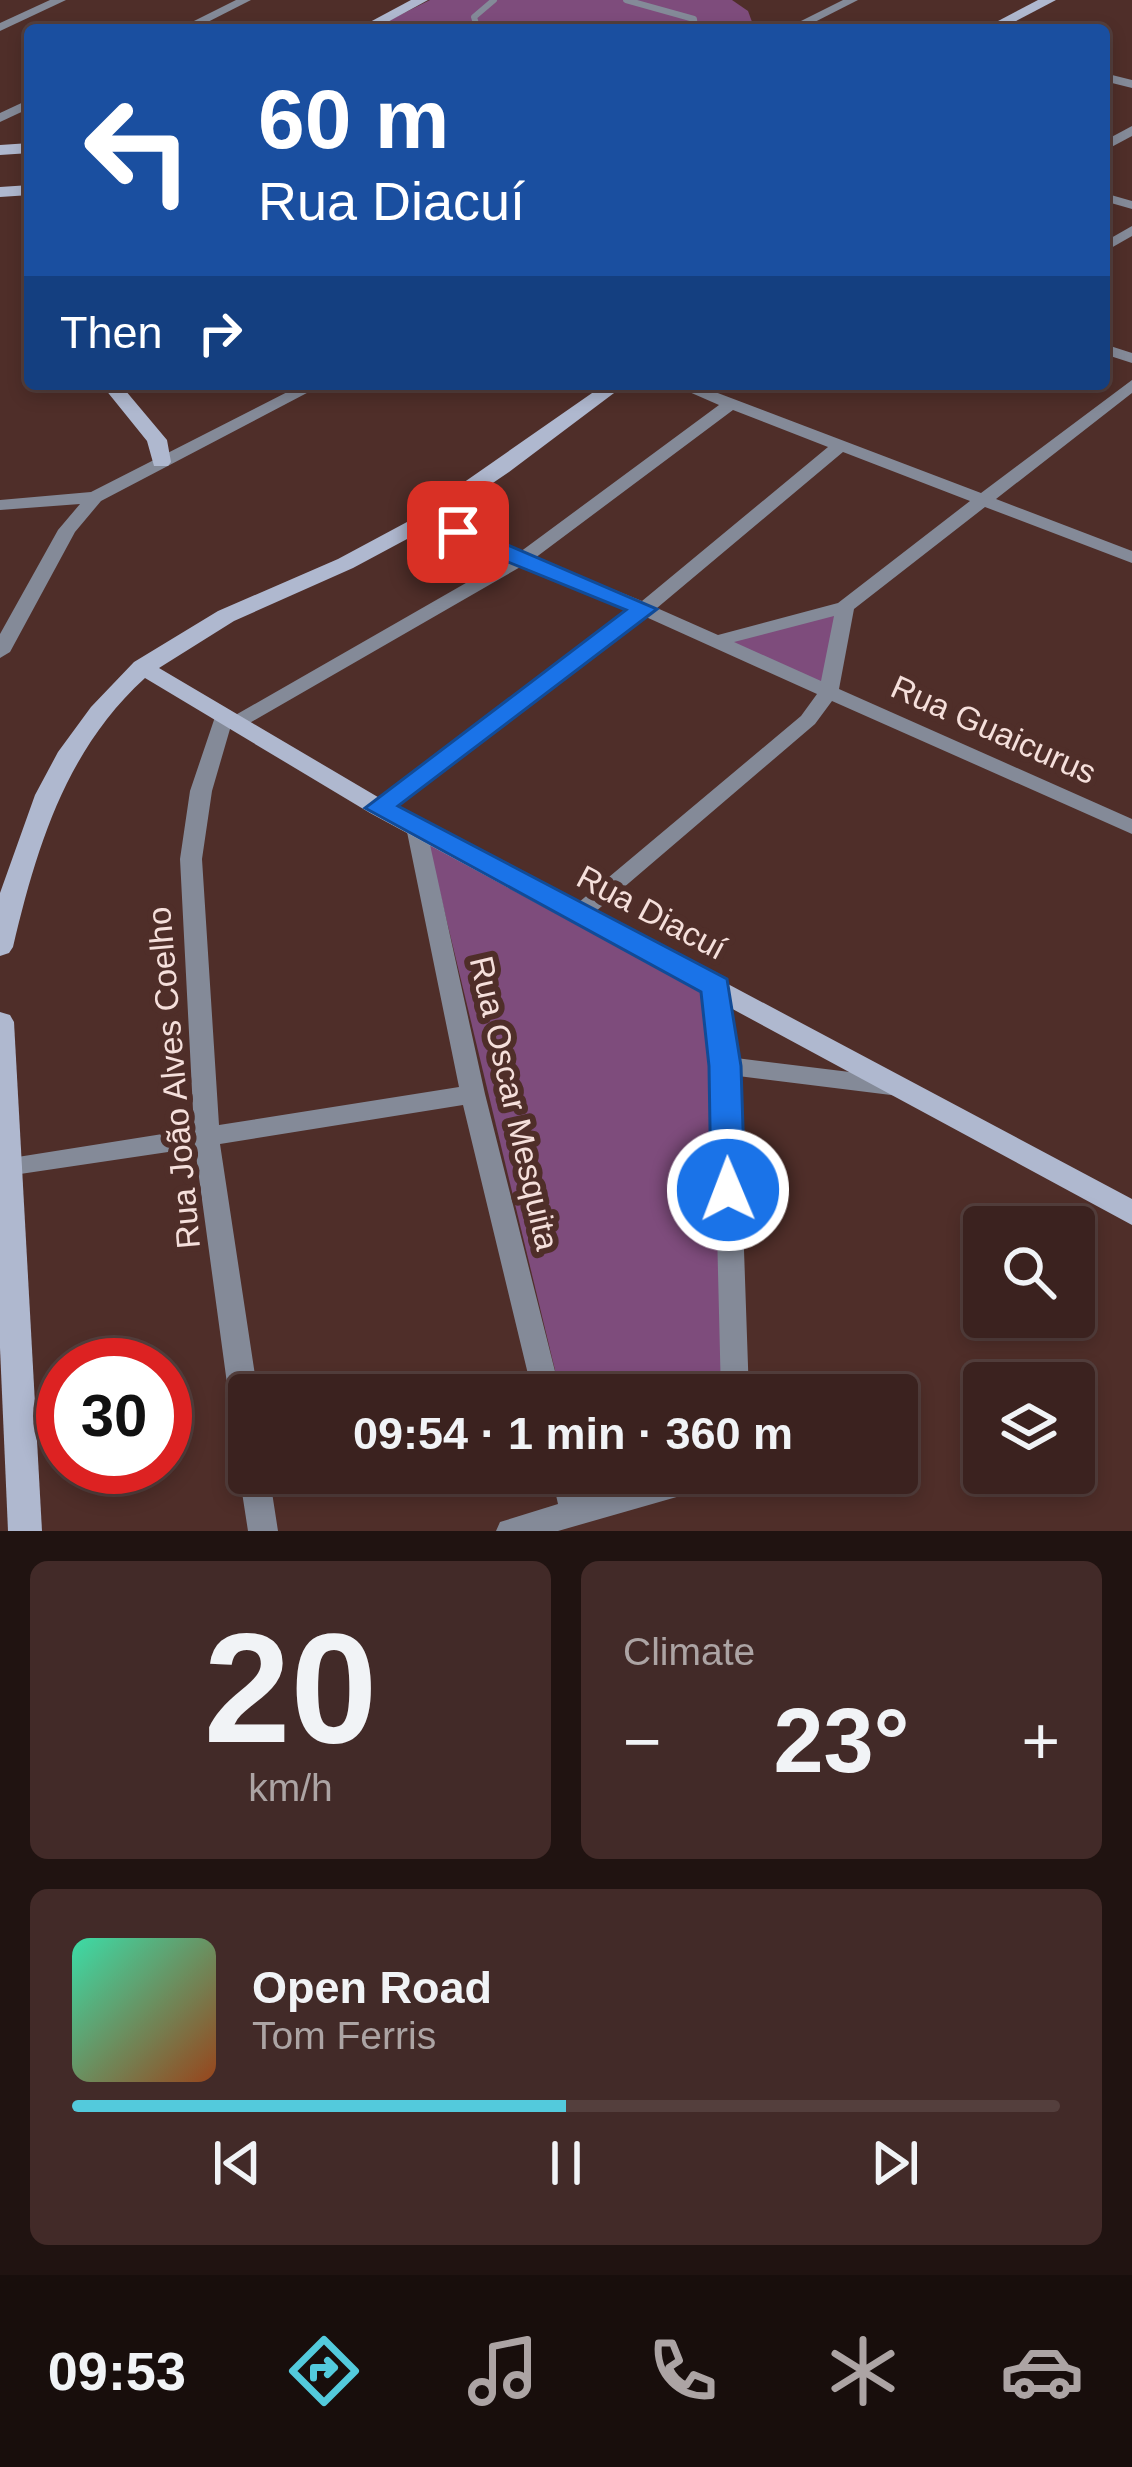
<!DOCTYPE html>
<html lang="en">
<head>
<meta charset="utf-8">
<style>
  body { margin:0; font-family:Helvetica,sans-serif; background:#422a28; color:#f1f3f6; height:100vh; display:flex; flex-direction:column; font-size:45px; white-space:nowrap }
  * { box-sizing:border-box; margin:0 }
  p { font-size:39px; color:#aca4a4 }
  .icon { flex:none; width:66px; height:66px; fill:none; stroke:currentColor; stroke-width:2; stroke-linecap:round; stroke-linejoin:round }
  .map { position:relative; height:1531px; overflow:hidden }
  .panel { display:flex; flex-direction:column; gap:30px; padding:30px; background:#201311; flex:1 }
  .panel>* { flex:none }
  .top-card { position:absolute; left:24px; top:24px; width:1086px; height:366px; border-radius:12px; box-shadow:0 6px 18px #0003,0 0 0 3px #543f3d; background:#1a4fa0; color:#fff; overflow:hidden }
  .tools { position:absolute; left:963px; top:1206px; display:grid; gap:24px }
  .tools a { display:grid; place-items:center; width:132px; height:132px; border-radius:12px; background:#3b221f; box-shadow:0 6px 18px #0003,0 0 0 3px #543f3d; font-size:60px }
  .speed { position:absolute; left:36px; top:1338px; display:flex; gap:24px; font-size:60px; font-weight:700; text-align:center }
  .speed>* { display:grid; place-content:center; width:156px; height:156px; border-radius:50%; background:#3b221f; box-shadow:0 6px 18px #0003,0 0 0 3px #543f3d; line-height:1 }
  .speed .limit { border:18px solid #d22; background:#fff; color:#111 }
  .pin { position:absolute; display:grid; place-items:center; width:102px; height:102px; color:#fff; margin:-51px; border-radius:24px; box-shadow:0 6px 18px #0006 }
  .me { position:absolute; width:132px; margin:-66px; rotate:359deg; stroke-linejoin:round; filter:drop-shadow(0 0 9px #0008) }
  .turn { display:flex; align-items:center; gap:42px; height:252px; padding:0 36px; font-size:54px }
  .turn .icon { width:156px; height:156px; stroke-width:2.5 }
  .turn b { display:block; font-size:84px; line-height:102px }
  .then { display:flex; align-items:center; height:114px; padding:0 36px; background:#0003; gap:24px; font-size:45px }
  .big { font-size:90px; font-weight:800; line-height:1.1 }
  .panel .widget { flex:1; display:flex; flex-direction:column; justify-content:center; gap:18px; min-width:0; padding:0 42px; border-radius:18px; background:#422a28 }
  .panel .dial { align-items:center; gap:0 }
  .dial b { font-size:156px; line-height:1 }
  .song { display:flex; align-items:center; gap:36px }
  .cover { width:144px; height:144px; border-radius:18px; background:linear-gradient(135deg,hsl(160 70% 55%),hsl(20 70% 35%)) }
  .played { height:12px; border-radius:6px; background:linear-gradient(90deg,#53cadc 50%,#543f3d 50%) }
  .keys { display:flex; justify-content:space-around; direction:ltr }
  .heat { display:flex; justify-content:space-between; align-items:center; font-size:66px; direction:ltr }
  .panel .tiles { flex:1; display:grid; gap:30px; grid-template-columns:1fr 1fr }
  .widget:last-child { grid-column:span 2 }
  .trip { position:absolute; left:228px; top:1374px; width:690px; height:120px; border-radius:12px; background:#3b221f; box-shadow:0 6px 18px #0003,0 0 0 3px #543f3d; font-weight:800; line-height:120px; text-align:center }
  .menu { display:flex; height:192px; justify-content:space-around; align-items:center; background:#180e0c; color:#aca4a4 }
  .menu .icon { width:84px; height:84px }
  .menu .on { color:#53cadc }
  .menu b { font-size:54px; color:#f1f3f6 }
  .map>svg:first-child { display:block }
</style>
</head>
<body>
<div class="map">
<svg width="1132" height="1531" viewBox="0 0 1132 1531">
  <rect width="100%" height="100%" fill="#4f2e29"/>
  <g fill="#7e4c7c">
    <polygon points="430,0 732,0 748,11 755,30 370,30"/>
    <polygon points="840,610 826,688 720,640"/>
    <polygon points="428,843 706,990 726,1395 561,1395"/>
  </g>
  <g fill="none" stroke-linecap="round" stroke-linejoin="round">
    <g stroke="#848a98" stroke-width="6">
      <polyline points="626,0 694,19 695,30"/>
      <polyline points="477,27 474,17 494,0"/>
    </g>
    <g fill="#848a98" fill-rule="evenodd">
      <polygon points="50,0 66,0 0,31 0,23"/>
      <polygon points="236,0 251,0 192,30 176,30"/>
      <polygon points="843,0 858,0 799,30 783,30"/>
      <polygon points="1104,73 1132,80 1132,88 1104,81"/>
      <polygon points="30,99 30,108 0,122 0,113"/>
      <polygon points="1132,126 1132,136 1104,151 1104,141"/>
      <polygon points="1104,193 1132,201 1132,209 1104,201"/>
      <polygon points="1132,226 1132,236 1104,252 1104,242"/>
      <polygon points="1104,344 1132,353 1132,363 1104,354"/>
      <path d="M 1132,380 L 1132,393 L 996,499 L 1132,551 L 1132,563 L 985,507 L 854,609 L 839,689 L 1132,819 L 1132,834 L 832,701 L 815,724 L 588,918 L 572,918 L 569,913 L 572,908 L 801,716 L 817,694 L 646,617 L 387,813 L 371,813 L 368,808 L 371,803 L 630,610 L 522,566 L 241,728 L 230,729 L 212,791 L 202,859 L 219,1125 L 459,1087 L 406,827 L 417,820 L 425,822 L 485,1094 L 561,1395 L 533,1395 L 463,1105 L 220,1144 L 258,1395 L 249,1395 L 249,1447 L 239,1444 L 234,1435 L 195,1148 L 0,1177 L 0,1161 L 5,1159 L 194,1129 L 180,859 L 190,791 L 216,714 L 223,712 L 232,717 L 506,560 L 418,524 L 415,520 L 418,516 L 430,516 L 520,552 L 719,405 L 671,384 L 694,384 L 981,493 ZM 733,410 L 828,447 L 642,601 L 535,558 ZM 843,452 L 970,501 L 838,603 L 718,635 L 657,608 ZM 834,616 L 821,681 L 734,642 Z"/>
      <polygon points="303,384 324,384 101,501 75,532 10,652 0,658 0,634 58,530 80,504 0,510 0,500 91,492"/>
      <polygon points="716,979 724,981 728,987 736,1058 899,1078 908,1081 911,1087 908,1093 899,1096 738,1076 749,1395 721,1395 713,1066 704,987 708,981"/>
      <polygon points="249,1462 249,1473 269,1473 278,1531 248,1531 239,1473 244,1464"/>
      <polygon points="551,1473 581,1473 586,1496 670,1473 730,1473 725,1482 715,1486 558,1531 496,1531 500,1522 558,1504"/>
    </g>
    <g fill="#afb8cf" fill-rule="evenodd">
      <polygon points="411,0 428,0 373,30 355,30"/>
      <polygon points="1038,0 1056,0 999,30 981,30"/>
      <polygon points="30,143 30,153 0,155 0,145"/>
      <polygon points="30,185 30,195 0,197 0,187"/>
      <polygon points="101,384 120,384 167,440 171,462 168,466 154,466 147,441"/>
      <path d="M 605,384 L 626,384 L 509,472 L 422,531 L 353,568 L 234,621 L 159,668 L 388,803 L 1132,1199 L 1132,1225 L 370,813 L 145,678 C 66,750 37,846 13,947 L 9,953 L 0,956 L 0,893 L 35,795 L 58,752 L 91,707 L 134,662 L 218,611 L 338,559 L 407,522 Z"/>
      <polygon points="0,1012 10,1015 14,1022 42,1531 8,1531 0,1348"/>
    </g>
  </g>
  <polygon fill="#1a73e8" stroke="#114b97" stroke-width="3" points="449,527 466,527 657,609 398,806 727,979 741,1066 745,1190 740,1200 716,1200 711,1190 709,1066 701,992 365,808 626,610 449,538"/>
  <g text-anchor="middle" stroke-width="12" stroke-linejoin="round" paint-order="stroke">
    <g font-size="33" fill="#f5dfdb" stroke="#4f2e29">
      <text transform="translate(994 729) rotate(24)" y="12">Rua Guaicurus</text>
      <text transform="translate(652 912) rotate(28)" y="12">Rua Diacuí</text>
      <text transform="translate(173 1078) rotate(-95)" y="12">Rua João Alves Coelho</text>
      <text transform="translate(515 1103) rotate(77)" y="12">Rua Oscar Mesquita</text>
    </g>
  </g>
</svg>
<div class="tools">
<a><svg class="icon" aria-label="search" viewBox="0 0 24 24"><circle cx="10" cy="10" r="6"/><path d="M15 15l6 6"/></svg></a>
<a><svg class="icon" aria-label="layers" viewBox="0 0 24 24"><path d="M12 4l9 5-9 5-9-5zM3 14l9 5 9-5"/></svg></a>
</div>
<div class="speed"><div class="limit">30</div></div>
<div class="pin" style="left:458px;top:532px;background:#d93025"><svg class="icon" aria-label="arrive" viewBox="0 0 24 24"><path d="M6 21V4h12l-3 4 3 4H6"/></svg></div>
<svg class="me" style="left:728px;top:1190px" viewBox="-20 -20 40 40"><circle r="17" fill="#1a73e8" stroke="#fff" stroke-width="3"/><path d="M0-11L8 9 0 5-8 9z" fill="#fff"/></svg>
<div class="trip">09:54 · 1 min · 360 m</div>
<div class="top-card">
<div class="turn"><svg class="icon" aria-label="left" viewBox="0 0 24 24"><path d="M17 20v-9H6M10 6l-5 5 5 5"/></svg><div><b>60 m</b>Rua Diacuí</div></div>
<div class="then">Then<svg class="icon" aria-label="right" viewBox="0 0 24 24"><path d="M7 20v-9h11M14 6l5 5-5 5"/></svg></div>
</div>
</div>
<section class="panel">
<div class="tiles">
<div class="widget dial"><b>20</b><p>km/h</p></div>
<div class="widget"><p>Climate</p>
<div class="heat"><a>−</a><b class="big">23°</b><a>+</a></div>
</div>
<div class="widget">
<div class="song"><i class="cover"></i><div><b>Open Road</b><p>Tom Ferris</p></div></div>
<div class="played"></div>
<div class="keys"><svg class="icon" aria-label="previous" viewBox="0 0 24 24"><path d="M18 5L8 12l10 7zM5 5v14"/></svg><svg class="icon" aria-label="pause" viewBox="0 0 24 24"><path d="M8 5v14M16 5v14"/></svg><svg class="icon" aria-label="next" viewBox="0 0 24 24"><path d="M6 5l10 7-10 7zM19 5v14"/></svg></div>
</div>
</div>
</section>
<nav class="menu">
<b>09:53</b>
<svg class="icon on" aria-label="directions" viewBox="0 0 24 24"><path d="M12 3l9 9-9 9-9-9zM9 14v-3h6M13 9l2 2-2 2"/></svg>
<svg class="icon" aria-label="music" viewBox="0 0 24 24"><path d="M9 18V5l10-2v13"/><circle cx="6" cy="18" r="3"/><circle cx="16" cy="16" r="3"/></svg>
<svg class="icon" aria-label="phone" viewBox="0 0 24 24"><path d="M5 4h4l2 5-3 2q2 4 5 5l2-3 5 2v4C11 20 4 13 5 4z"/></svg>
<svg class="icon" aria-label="climate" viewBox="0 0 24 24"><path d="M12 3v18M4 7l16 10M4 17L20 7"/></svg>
<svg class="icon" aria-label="car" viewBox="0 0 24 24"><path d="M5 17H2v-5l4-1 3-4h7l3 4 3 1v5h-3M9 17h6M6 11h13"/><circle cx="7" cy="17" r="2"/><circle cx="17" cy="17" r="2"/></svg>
</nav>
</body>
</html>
